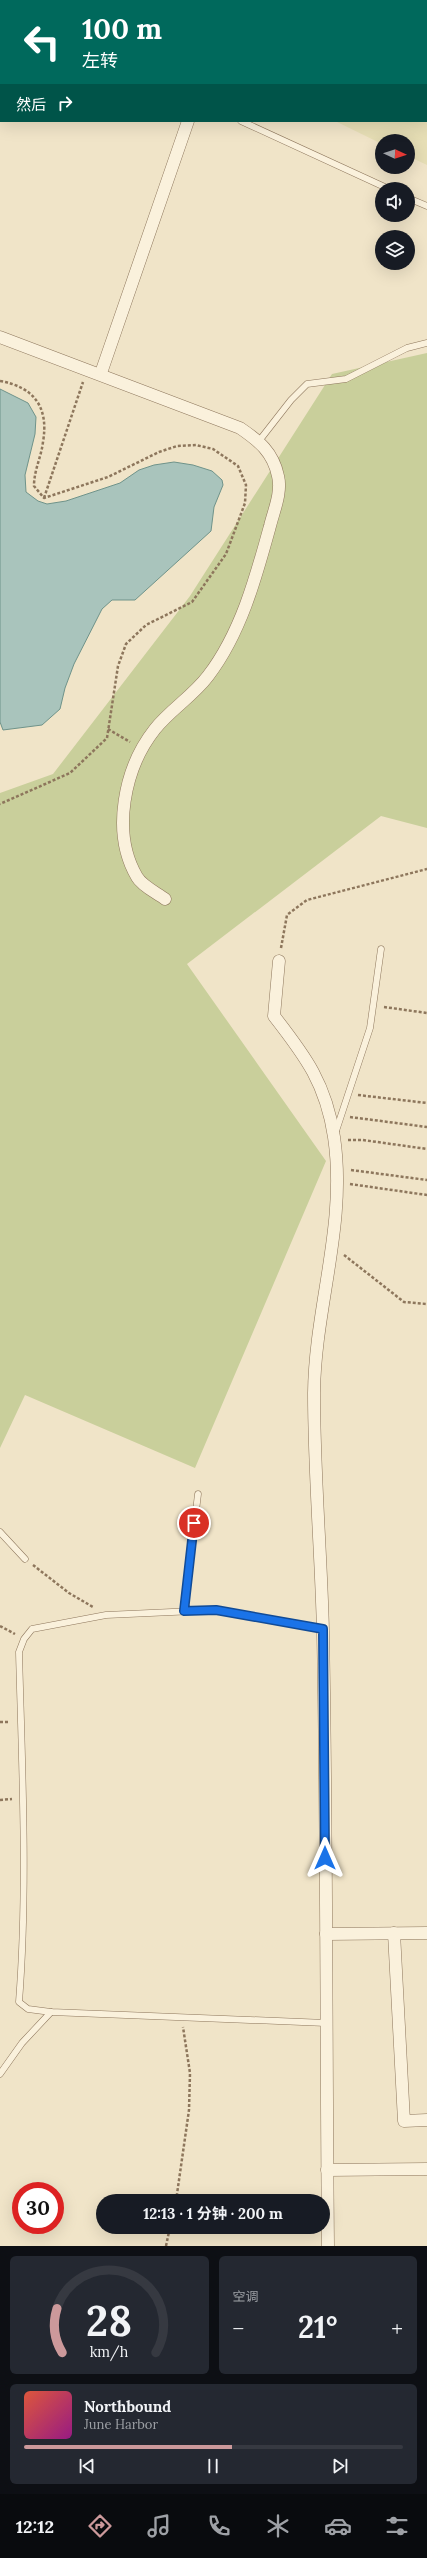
<!DOCTYPE html>
<html lang="zh">
<head>
<meta charset="utf-8">
<style>
  body { margin:0; font-family:Lora,"Noto Sans SC",serif; background:#242831; color:#f1f3f6; height:100vh; display:flex; flex-direction:column; font-size:15px; white-space:nowrap }
  * { box-sizing:border-box; margin:0 }
  p { font-size:13px; color:#9ea1a6 }
  .icon { flex:none; width:22px; height:22px; fill:none; stroke:currentColor; stroke-width:2; stroke-linecap:round; stroke-linejoin:round }
  .map { position:relative; height:2246px; overflow:hidden }
  .sheet { display:flex; flex-direction:column; gap:10px; padding:10px; background:#0d0f14; flex:1 }
  .sheet>* { flex:none }
  .banner { position:absolute; left:0px; top:0px; width:427px; height:122px; box-shadow:0 4px 16px #0002; background:#00695c; color:#fff; overflow:hidden }
  .needle { width:26px; rotate:93deg }
  .fabs { position:absolute; left:375px; top:134px; display:grid; gap:8px }
  .fabs a { display:grid; place-items:center; width:40px; height:40px; border-radius:50%; background:#171b24; box-shadow:0 4px 16px #0002; font-size:20px }
  .speed { position:absolute; left:12px; top:2182px; display:flex; gap:8px; font-size:20px; font-weight:700; text-align:center }
  .speed>* { display:grid; place-content:center; width:52px; height:52px; border-radius:50%; background:#171b24; box-shadow:0 4px 16px #0002; line-height:1 }
  .speed .limit { border:6px solid #d22; background:#fff; color:#111 }
  .pin { position:absolute; display:grid; place-items:center; width:34px; height:34px; color:#fff; margin:-17px; border:2px solid #fff; border-radius:50%; box-shadow:0 1px 4px #0007 }
  .me { position:absolute; width:44px; margin:-22px; rotate:0deg; stroke-linejoin:round; filter:drop-shadow(0 0 3px #0008) }
  .turn { display:flex; align-items:center; gap:14px; height:84px; padding:0 16px; font-size:18px }
  .turn .icon { width:52px; height:52px; stroke-width:2.5 }
  .turn b { display:block; font-size:28px; line-height:34px }
  .then { display:flex; align-items:center; height:38px; padding:0 16px; background:#0003; gap:8px; font-size:15px }
  .big { font-size:30px; font-weight:700; line-height:1.1 }
  .sheet .card { flex:1; display:flex; flex-direction:column; justify-content:center; gap:6px; min-width:0; padding:0 14px; border-radius:6px; background:#242831 }
  .sheet .dial { align-items:center; gap:0 }
  .dial svg { height:104px; overflow:visible; fill:none; stroke:#363941; stroke-width:7; stroke-linecap:round; text-anchor:middle }
  .dial text { fill:#f1f3f6; stroke:none }
  .song { display:flex; align-items:center; gap:12px }
  .cover { width:48px; height:48px; border-radius:6px; background:linear-gradient(135deg,hsl(10 70% 55%),hsl(310 70% 35%)) }
  .played { height:4px; border-radius:2px; background:linear-gradient(90deg,#cc999b 55%,#363941 55%) }
  .keys { display:flex; justify-content:space-around; direction:ltr }
  .heat { display:flex; justify-content:space-between; align-items:center; font-size:22px; direction:ltr }
  .sheet .tiles { flex:1; display:grid; gap:10px; grid-template-columns:1fr 1fr }
  .card:last-child { grid-column:span 2 }
  .trip { position:absolute; left:96px; top:2194px; width:234px; height:40px; border-radius:20px; background:#171b24; box-shadow:0 4px 16px #0002; font-weight:700; line-height:40px; text-align:center }
  .tabs { display:flex; height:64px; justify-content:space-around; align-items:center; background:#090b0e; color:#9ea1a6 }
  .tabs .icon { width:28px; height:28px }
  .tabs .active { color:#cc999b }
  .tabs b { font-size:18px; color:#f1f3f6 }
  .map>svg:first-child { display:block }
</style>
</head>
<body>
<div class="map">
<svg width="427" height="2246" viewBox="0 0 427 2246">
  <rect width="100%" height="100%" fill="#f0e4c8"/>
  <polygon fill="#e6deb5" points="239,0 427,0 427,165 408,156 408,141 382,141 382,144 335,121 426,121 426,1"/>
  <polygon fill="#c9cf9b" points="427,353 427,828 381,816 187,964 326,1161 195,1468 25,1395 0,1448 0,793 53,774 190,596 332,374"/>
  <polygon fill="#a9c4bc" stroke="#6f938a" points="0,389 28,403 36,417 35,434 25,475 26,492 38,501 47,504 66,501 120,483 139,470 154,465 174,462 193,465 212,471 222,480 223,485 214,507 211,531 135,600 112,600 102,609 74,664 65,688 60,709 42,725 3,730 0,722"/>
  <g fill="none" stroke-linecap="round" stroke-linejoin="round">
    <g stroke="#8d765c" stroke-width="7">
      <g id="lane">
        <polyline points="152,0 153,1"/>
        <polyline points="281,0 281,1"/>
        <polyline points="241,121 389,189"/>
        <polyline points="408,198 427,206"/>
        <polyline points="259,441 291,400 307,384 346,379 407,348 427,343"/>
        <polyline points="336,1131 370,1028 381,949"/>
        <polyline points="0,1532 25,1559"/>
        <polyline points="184,1611 198,1494"/>
        <path d="M 323,1629 L 216,1610 L 106,1615 L 32,1629 L 24,1639 L 19,1652 C 22,1769 28,1886 19,2002 L 28,2009 L 51,2012 L 326,2023"/>
        <polyline points="0,2074 22,2043 51,2012"/>
      </g>
    </g>
    <g stroke="#8d765c" stroke-width="13">
      <g id="street">
        <polyline points="231,1 231,0"/>
        <polyline points="0,46 1,46"/>
        <path d="M 0,337 L 240,428 C 259,441 273,452 278,476 C 282,492 274,510 270,526 C 256,577 241,633 208,676 C 193,696 170,710 155,729 C 124,768 111,833 137,877 C 142,886 157,893 165,899"/>
        <polyline points="101,373 188,121"/>
        <path d="M 279,961 L 274,1016 C 306,1057 326,1084 334,1137 C 347,1224 315,1306 314,1393 C 314,1472 321,1552 323,1631 C 327,1836 326,2041 328,2246"/>
        <polyline points="394,1933 404,2121 427,2120"/>
        <polyline points="326,1934 427,1933"/>
        <polyline points="327,2170 427,2169"/>
      </g>
    </g>
    <g stroke="#8d765c" stroke-width="2.5" stroke-dasharray="3 2" stroke-linecap="butt">
      <path d="M 0,381 C 34,387 49,407 43,442 C 41,458 34,470 34,486 L 44,498 L 108,477 L 159,452 L 177,446 L 196,445 L 213,449 L 238,466 L 246,485 L 245,503 L 226,554 L 192,602 L 146,625 L 126,644 L 118,666 L 107,738 L 70,773 L 0,804"/>
      <polyline points="44,498 83,382"/>
      <polyline points="108,729 130,742"/>
      <polyline points="281,948 287,915 307,900 427,869"/>
      <polyline points="384,1007 427,1013"/>
      <polyline points="358,1095 427,1103"/>
      <polyline points="350,1117 427,1127"/>
      <polyline points="348,1140 363,1140 427,1149"/>
      <polyline points="351,1170 427,1180"/>
      <polyline points="350,1184 427,1195"/>
      <polyline points="344,1255 404,1302 427,1304"/>
      <polyline points="33,1565 69,1593 93,1607"/>
      <polyline points="0,1626 15,1634"/>
      <polyline points="0,1722 10,1722"/>
      <polyline points="0,1800 12,1799"/>
      <polyline points="176,2201 189,2110 190,2073 183,2027"/>
      <polyline points="166,2246 170,2227"/>
    </g>
    <use href="#lane" stroke="#faf1dc" stroke-width="6"/>
    <use href="#street" stroke="#faf1dc" stroke-width="12"/>
  </g>
  <g fill="none" stroke-linecap="round" stroke-linejoin="round">
    <g stroke="#114b97" stroke-width="10">
      <polyline id="route" points="194,1523 184,1611 216,1610 323,1629 325,1858"/>
    </g>
    <use href="#route" stroke="#1a73e8" stroke-width="7"/>
  </g>
</svg>
<div class="fabs">
<a><svg class="needle" viewBox="-14 -14 28 28"><path d="M0-13l5 13h-10z" fill="#e53935"/><path d="M0 13l5-13h-10z" fill="#9ea1a6"/></svg></a>
<a><svg class="icon" aria-label="sound" viewBox="0 0 24 24"><path d="M4 9h4l5-4v14l-5-4H4zM17 9q2 3 0 6"/></svg></a>
<a><svg class="icon" aria-label="layers" viewBox="0 0 24 24"><path d="M12 4l9 5-9 5-9-5zM3 14l9 5 9-5"/></svg></a>
</div>
<div class="speed"><div class="limit">30</div></div>
<div class="pin" style="left:194px;top:1523px;background:#d93025"><svg class="icon" aria-label="arrive" viewBox="0 0 24 24"><path d="M6 21V4h12l-3 4 3 4H6"/></svg></div>
<svg class="me" style="left:325px;top:1858px" viewBox="-20 -20 40 40"><path d="M0-17L14 15 0 8-14 15z" fill="#1a73e8" stroke="#fff" stroke-width="4"/></svg>
<div class="trip">12:13 · 1 分钟 · 200 m</div>
<div class="banner">
<div class="turn"><svg class="icon" aria-label="left" viewBox="0 0 24 24"><path d="M17 20v-9H6M10 6l-5 5 5 5"/></svg><div><b>100 m</b>左转</div></div>
<div class="then">然后<svg class="icon" aria-label="right" viewBox="0 0 24 24"><path d="M7 20v-9h11M14 6l5 5-5 5"/></svg></div>
</div>
</div>
<section class="sheet">
<div class="tiles">
<div class="card dial"><svg viewBox="0 0 100 80">
<path d="M14 69A42 42 0 1 1 86 69"/>
<path d="M14 69A42 42 0 0 1 10 35" stroke="#cc999b"/>
<text x="50" y="56" font-size="32" font-weight="700">28</text>
<text x="50" y="72" font-size="11">km/h</text>
</svg></div>
<div class="card"><p>空调</p>
<div class="heat"><a>−</a><b class="big">21°</b><a>+</a></div>
</div>
<div class="card">
<div class="song"><i class="cover"></i><div><b>Northbound</b><p>June Harbor</p></div></div>
<div class="played"></div>
<div class="keys"><svg class="icon" aria-label="previous" viewBox="0 0 24 24"><path d="M18 5L8 12l10 7zM5 5v14"/></svg><svg class="icon" aria-label="pause" viewBox="0 0 24 24"><path d="M8 5v14M16 5v14"/></svg><svg class="icon" aria-label="next" viewBox="0 0 24 24"><path d="M6 5l10 7-10 7zM19 5v14"/></svg></div>
</div>
</div>
</section>
<nav class="tabs">
<b>12:12</b>
<svg class="icon active" aria-label="directions" viewBox="0 0 24 24"><path d="M12 3l9 9-9 9-9-9zM9 14v-3h6M13 9l2 2-2 2"/></svg>
<svg class="icon" aria-label="music" viewBox="0 0 24 24"><path d="M9 18V5l10-2v13"/><circle cx="6" cy="18" r="3"/><circle cx="16" cy="16" r="3"/></svg>
<svg class="icon" aria-label="phone" viewBox="0 0 24 24"><path d="M5 4h4l2 5-3 2q2 4 5 5l2-3 5 2v4C11 20 4 13 5 4z"/></svg>
<svg class="icon" aria-label="climate" viewBox="0 0 24 24"><path d="M12 3v18M4 7l16 10M4 17L20 7"/></svg>
<svg class="icon" aria-label="car" viewBox="0 0 24 24"><path d="M5 17H2v-5l4-1 3-4h7l3 4 3 1v5h-3M9 17h6M6 11h13"/><circle cx="7" cy="17" r="2"/><circle cx="17" cy="17" r="2"/></svg>
<svg class="icon" aria-label="filters" viewBox="0 0 24 24"><path d="M4 7h16M4 17h16"/><circle cx="9" cy="7" r="2"/><circle cx="15" cy="17" r="2"/></svg>
</nav>
</body>
</html>
